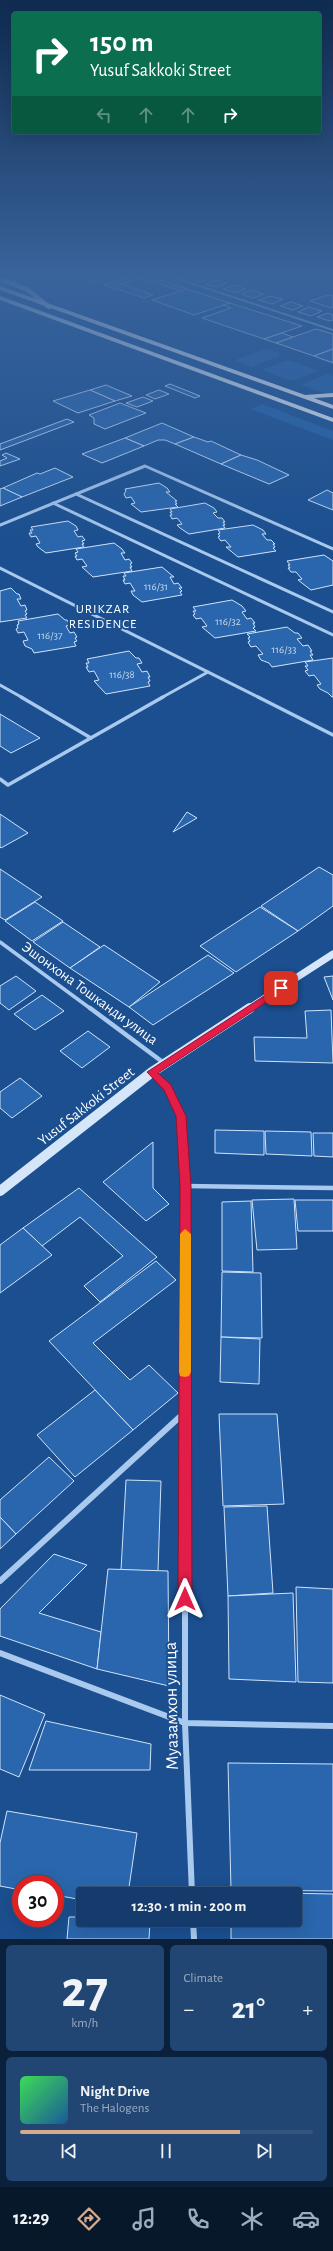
<!DOCTYPE html>
<html lang="en">
<head>
<meta charset="utf-8">
<style>
  body { margin:0; font-family:"Alegreya Sans",sans-serif; background:#214673; color:#f1f3f6; height:100vh; display:flex; flex-direction:column; font-size:15px; white-space:nowrap }
  * { box-sizing:border-box; margin:0 }
  p { font-size:13px; color:#9dadc1 }
  .icon { flex:none; width:22px; height:22px; fill:none; stroke:currentColor; stroke-width:2; stroke-linecap:round; stroke-linejoin:round }
  .map { position:relative; height:1939px; overflow:hidden }
  .panel { display:flex; flex-direction:column; gap:6px; padding:6px; background:#0b203b; flex:1 }
  .panel>* { flex:none }
  .hud { position:absolute; left:12px; top:12px; width:309px; height:122px; border-radius:4px; box-shadow:0 4px 16px #0002,0 0 0 1px #33557e; background:#0b6e4f; color:#fff; overflow:hidden }
  .speed { position:absolute; left:12px; top:1875px; display:flex; gap:8px; font-size:20px; font-weight:700; text-align:center }
  .speed>* { display:grid; place-content:center; width:52px; height:52px; border-radius:50%; background:#143b6b; box-shadow:0 4px 16px #0002,0 0 0 1px #33557e; line-height:1 }
  .speed .limit { border:6px solid #d22; background:#fff; color:#111 }
  .pin { position:absolute; display:grid; place-items:center; width:34px; height:34px; color:#fff; margin:-17px; border-radius:8px; box-shadow:0 2px 6px #0006 }
  .me { position:absolute; width:44px; margin:-22px; rotate:0deg; stroke-linejoin:round; filter:drop-shadow(0 0 3px #0008) }
  .turn { display:flex; align-items:center; gap:14px; height:84px; padding:0 12px; font-size:18px }
  .turn .icon { width:52px; height:52px; stroke-width:2.5 }
  .turn b { display:block; font-size:28px; line-height:34px }
  .lanes { display:flex; align-items:center; height:38px; padding:0 12px; background:#0003; justify-content:center; gap:20px; direction:ltr }
  .lanes .off { opacity:.35 }
  .big { font-size:30px; font-weight:600; line-height:1.1 }
  .panel .tile { flex:1; display:flex; flex-direction:column; justify-content:center; gap:6px; min-width:0; padding:0 14px; border-radius:6px; background:#214673 }
  .panel .dial { align-items:center; gap:0 }
  .dial b { font-size:52px; line-height:1 }
  .song { display:flex; align-items:center; gap:12px }
  .cover { width:48px; height:48px; border-radius:6px; background:linear-gradient(135deg,hsl(130 70% 55%),hsl(210 70% 35%)) }
  .played { height:4px; border-radius:2px; background:linear-gradient(90deg,#d6ab8b 75%,#33557e 75%) }
  .keys { display:flex; justify-content:space-around; direction:ltr }
  .heat { display:flex; justify-content:space-between; align-items:center; font-size:22px; direction:ltr }
  .panel .tiles { flex:1; display:grid; gap:6px; grid-template-columns:1fr 1fr }
  .tile:last-child { grid-column:span 2 }
  .trip { position:absolute; left:76px; top:1887px; width:226px; height:40px; border-radius:4px; background:#143b6b; box-shadow:0 4px 16px #0002,0 0 0 1px #33557e; font-weight:600; line-height:40px; text-align:center }
  .tab-bar { display:flex; height:64px; justify-content:space-around; align-items:center; background:#08182b; color:#9dadc1 }
  .tab-bar .icon { width:28px; height:28px }
  .tab-bar .on { color:#d6ab8b }
  .tab-bar b { font-size:18px; color:#f1f3f6 }
  .map>svg:first-child { display:block }
</style>
</head>
<body>
<div class="map">
<svg width="333" height="1939" viewBox="0 0 333 1939">
  <rect width="100%" height="100%" fill="#1b4f8f"/>
  <g fill="#2461a8">
    <polygon points="266,349 279,353 279,356 251,367 235,360"/>
    <polygon points="288,360 318,371 292,381 262,370"/>
    <polygon points="327,374 333,376 333,393 324,393 301,385"/>
    <polygon points="262,404 333,431 333,440 251,409"/>
  </g>
  <g fill="#2a66ad" stroke="#cfe3fa">
    <polygon points="83,275 109,275 112,276 93,282 77,277"/>
    <polygon points="135,275 146,275 187,289 181,291 141,278 121,284 153,295 144,298 104,285"/>
    <polygon points="197,275 201,275 211,278 200,282 188,278"/>
    <polygon points="215,280 227,283 216,287 205,284"/>
    <polygon points="234,285 246,289 235,293 223,289"/>
    <polygon points="187,289 230,303 194,315 152,300"/>
    <polygon points="252,290 264,294 253,298 241,294"/>
    <polygon points="328,295 333,296 333,307 331,308 310,301"/>
    <polygon points="270,296 283,299 272,304 259,300"/>
    <polygon points="291,302 303,306 293,310 280,306"/>
    <polygon points="230,303 302,326 264,339 202,318 231,308 223,305"/>
    <polygon points="309,307 322,311 311,316 298,312"/>
    <polygon points="328,313 333,315 333,320 330,321 317,317"/>
    <polygon points="316,329 333,334 333,349 314,356 276,343"/>
    <polygon points="282,333 293,337 276,343 264,339"/>
    <polygon points="333,349 333,363 314,356"/>
    <polygon points="170,384 200,396 195,398 165,386"/>
    <polygon points="106,385 132,396 115,401 90,390"/>
    <polygon points="90,390 115,401 78,413 53,401"/>
    <polygon points="159,390 169,394 155,399 146,395"/>
    <polygon points="143,397 153,401 137,407 126,403"/>
    <polygon points="120,403 146,413 105,429 94,424 94,418 89,415"/>
    <polygon points="67,419 74,422 0,450 0,444"/>
    <polygon points="162,423 194,437 175,444 165,440 158,440 144,446 125,438"/>
    <polygon points="194,437 208,442 211,441 241,455 221,464 175,444"/>
    <polygon points="125,438 144,446 102,463 82,454"/>
    <polygon points="6,453 20,459 0,466 0,461 7,458 2,455"/>
    <polygon points="241,455 257,460 289,475 269,484 221,464"/>
    <polygon points="55,468 73,477 22,497 3,488 37,473 40,474"/>
    <polygon points="159,483 167,488 170,492 166,492 177,501 175,501 177,504 175,504 178,507 141,512 131,504 135,503 131,497 126,498 124,494 126,491 125,489"/>
    <polygon points="3,488 22,497 0,506 0,489"/>
    <polygon points="327,490 333,493 333,510 308,500"/>
    <polygon points="205,503 214,508 217,512 213,513 218,518 222,518 225,522 223,522 225,525 223,525 225,528 189,534 180,528 177,525 182,524 177,518 172,519 170,515 172,515 170,512 172,512 170,509"/>
    <polygon points="68,521 76,526 78,530 74,531 78,537 82,536 85,540 82,541 84,544 82,544 84,547 46,553 38,547 36,544 40,543 36,536 31,537 29,533 32,533 30,530 33,530 31,527"/>
    <polygon points="253,525 263,530 266,534 262,534 267,540 271,540 275,544 273,544 275,547 273,548 276,551 238,557 226,547 231,547 225,540 221,541 218,537 220,536 218,534 220,533 218,530"/>
    <polygon points="114,543 122,549 125,553 121,553 125,560 129,559 132,563 130,564 132,567 130,567 132,571 93,577 82,567 87,566 82,559 77,560 75,556 77,556 75,553 78,552 76,549"/>
    <polygon points="324,555 333,561 333,585 311,590 298,580 302,579 296,572 291,572 288,568 290,568 288,565 290,565 287,561"/>
    <polygon points="162,567 174,577 170,577 174,584 178,583 182,588 179,588 182,591 180,592 182,595 142,602 133,595 131,591 135,591 130,583 125,584 123,580 125,580 123,576 126,576 124,573"/>
    <polygon points="11,588 17,594 19,594 21,599 17,599 21,606 25,605 27,610 25,611 27,614 25,615 27,618 0,622 0,591"/>
    <polygon points="232,600 242,606 246,611 242,612 247,619 251,618 255,623 253,623 255,627 253,628 256,631 215,638 202,627 207,626 201,618 196,619 193,615 195,614 193,611 196,611 193,607"/>
    <polygon points="58,614 65,620 67,620 70,625 66,626 70,633 74,632 77,637 75,638 77,641 74,642 76,646 34,653 32,649 25,646 23,641 28,640 24,632 18,633 16,629 18,628 17,625 19,624 18,621"/>
    <polygon points="287,627 295,633 298,633 302,638 297,639 303,646 308,645 312,651 310,651 313,655 310,655 313,660 272,667 269,663 261,660 258,655 263,654 256,646 251,647 248,642 250,641 248,638 250,637 247,634"/>
    <polygon points="129,651 136,658 139,658 142,663 137,664 142,672 147,671 150,677 148,677 150,681 148,682 150,686 106,694 94,681 99,680 94,671 89,672 86,667 88,667 86,663 89,663 87,659"/>
    <polygon points="333,658 333,697 332,697 328,693 320,689 317,685 321,684 314,675 309,676 305,671 308,670 305,666 308,666 305,662"/>
    <polygon points="0,714 40,738 11,753 0,746"/>
    <polygon points="187,812 197,818 173,832"/>
    <polygon points="0,814 28,833 1,848 0,847"/>
    <polygon points="319,867 333,875 333,906 298,931 261,906"/>
    <polygon points="0,869 42,897 5,920 0,917"/>
    <polygon points="35,902 63,921 32,941 5,921"/>
    <polygon points="260,907 298,931 236,972 200,946"/>
    <polygon points="63,922 100,947 70,968 33,942"/>
    <polygon points="104,945 160,982 129,1007 70,968"/>
    <polygon points="208,955 234,973 153,1025 129,1007"/>
    <polygon points="16,976 36,991 9,1010 0,1003 0,986"/>
    <polygon points="333,976 333,1000 324,977"/>
    <polygon points="42,995 64,1011 35,1030 14,1014"/>
    <polygon points="331,1010 333,1063 255,1061 254,1037 307,1038 305,1011"/>
    <polygon points="88,1031 110,1047 82,1068 60,1051"/>
    <polygon points="20,1078 42,1096 12,1118 0,1108 0,1092"/>
    <polygon points="215,1130 264,1131 264,1155 215,1153"/>
    <polygon points="265,1131 311,1132 312,1156 266,1154"/>
    <polygon points="313,1133 333,1133 333,1157 314,1156"/>
    <polygon points="153,1142 153,1188 169,1204 146,1221 103,1182"/>
    <polygon points="79,1188 157,1257 100,1302 84,1286 123,1256 80,1217 42,1246 23,1228"/>
    <polygon points="294,1199 297,1249 257,1250 252,1200"/>
    <polygon points="295,1200 333,1200 333,1231 298,1231"/>
    <polygon points="251,1201 253,1272 222,1271 222,1202"/>
    <polygon points="23,1228 52,1255 0,1293 0,1245"/>
    <polygon points="156,1261 176,1280 93,1343 130,1380 149,1365 178,1393 133,1430 49,1341"/>
    <polygon points="222,1272 261,1273 262,1338 221,1337"/>
    <polygon points="221,1337 260,1339 259,1384 220,1382"/>
    <polygon points="95,1390 133,1430 75,1477 37,1435"/>
    <polygon points="219,1414 277,1414 284,1504 223,1506"/>
    <polygon points="49,1457 74,1481 16,1534 0,1517 0,1500"/>
    <polygon points="126,1480 161,1481 158,1571 121,1570"/>
    <polygon points="267,1506 273,1593 228,1596 224,1507"/>
    <polygon points="0,1517 16,1534 0,1549"/>
    <polygon points="54,1554 87,1565 39,1613 101,1632 97,1669 0,1636 0,1609"/>
    <polygon points="108,1569 168,1571 169,1686 97,1669"/>
    <polygon points="296,1587 333,1589 333,1683 298,1682"/>
    <polygon points="293,1593 296,1682 229,1679 228,1596"/>
    <polygon points="0,1695 45,1714 19,1777 0,1769"/>
    <polygon points="46,1721 151,1744 150,1770 29,1770"/>
    <polygon points="228,1763 333,1764 333,1891 231,1890"/>
    <polygon points="7,1811 137,1833 128,1894 83,1894 83,1900 55,1895 55,1884 21,1884 21,1890 0,1886 0,1843"/>
    <polygon points="230,1892 333,1894 333,1939 231,1939 231,1920 295,1920 295,1894 230,1894"/>
    <polygon points="69,1917 83,1917 83,1920 150,1922 149,1939 67,1939"/>
  </g>
  <g fill="none" stroke-linecap="round" stroke-linejoin="round">
    <g stroke="#a9c9ee" stroke-width="2">
      <polyline points="13,275 16,285"/>
      <polyline points="166,275 333,330"/>
    </g>
    <g stroke="#a9c9ee" stroke-width="3">
      <polyline points="76,494 333,612"/>
      <polyline points="53,503 333,635"/>
      <polyline points="0,525 145,466 333,549"/>
      <polyline points="0,568 260,698"/>
      <polyline points="0,685 23,698"/>
      <polyline points="161,698 208,672"/>
    </g>
    <g stroke="#a9c9ee" stroke-width="3.5">
      <polyline points="21,697 91,738"/>
      <polyline points="258,697 333,735"/>
      <polyline points="0,779 8,785 163,697"/>
      <polyline points="0,942 91,1009"/>
    </g>
    <g stroke="#a9c9ee" stroke-width="4.5">
      <polyline points="90,1008 164,1063"/>
      <polyline points="152,1073 168,1088 181,1116 185,1186 185,1414"/>
      <polyline points="185,1186 333,1188"/>
    </g>
    <g stroke="#a9c9ee" stroke-width="6">
      <polyline points="185,1413 185,1723 192,1894"/>
      <polyline points="0,1581 184,1413"/>
      <polyline points="0,1653 185,1723 333,1726"/>
      <polyline points="193,1920 194,1939"/>
    </g>
    <polyline stroke="#d6e6fa" stroke-width="4.5" points="0,279 28,290 49,307"/>
    <polyline stroke="#d6e6fa" stroke-width="7" points="248,1009 333,954"/>
    <polyline stroke="#d6e6fa" stroke-width="10" points="0,1191 152,1072 250,1008"/>
    <g fill="#fff" fill-rule="evenodd">
      <polygon points="0,286 305,395 333,393 333,397 314,398 333,405 333,409 0,290"/>
      <polygon points="0,296 333,418 333,422 0,300"/>
    </g>
  </g>
  <linearGradient id="sky" x2="0" y2="1"><stop stop-color="#0f2b4f"/><stop offset="0.5" stop-color="#39639b"/><stop offset="1" stop-color="#39639b" stop-opacity="0"/></linearGradient>
  <rect width="333" height="547" fill="url(#sky)"/>
  <polygon fill="#e11d48" stroke="#92132f" points="281,985 286,988 285,990 158,1073 171,1085 186,1116 191,1186 192,1599 190,1604 185,1606 180,1604 178,1599 180,1186 176,1116 164,1090 147,1072"/>
  <polygon fill="#f59e0b" points="185,1229 191,1234 191,1372 189,1376 185,1377 180,1376 179,1372 180,1234"/>
  <g text-anchor="middle" stroke-width="4" stroke-linejoin="round" paint-order="stroke">
    <g font-size="11" fill="#cad9ea">
      <text x="156" y="590">116/31</text>
      <text x="228" y="625">116/32</text>
      <text x="50" y="639">116/37</text>
      <text x="284" y="653">116/33</text>
      <text x="122" y="678">116/38</text>
    </g>
    <g font-size="13" letter-spacing="1" fill="#fff" stroke="#1b4f8f">
      <text x="103" y="613">URIKZAR<tspan x="103" dy="15">RESIDENCE</tspan></text>
    </g>
    <g font-size="15" fill="#fff" stroke="#1b4f8f">
      <text transform="translate(90 993) rotate(36)" y="5">Эшонхона Тошканди улица</text>
      <text transform="translate(86 1106) rotate(-38)" y="5">Yusuf Sakkoki Street</text>
    </g>
    <g font-size="18" fill="#fff" stroke="#1b4f8f">
      <text transform="translate(171 1706) rotate(-91)" y="6">Муазамхон улица</text>
    </g>
  </g>
</svg>
<div class="speed"><div class="limit">30</div></div>
<div class="pin" style="left:281px;top:988px;background:#d93025"><svg class="icon" aria-label="arrive" viewBox="0 0 24 24"><path d="M6 21V4h12l-3 4 3 4H6"/></svg></div>
<svg class="me" style="left:185px;top:1599px" viewBox="-20 -20 40 40"><path d="M0-17L14 15 0 8-14 15z" fill="#e11d48" stroke="#fff" stroke-width="4"/></svg>
<div class="trip">12:30 · 1 min · 200 m</div>
<div class="hud">
<div class="turn"><svg class="icon" aria-label="right" viewBox="0 0 24 24"><path d="M7 20v-9h11M14 6l5 5-5 5"/></svg><div><b>150 m</b>Yusuf Sakkoki Street</div></div>
<div class="lanes"><svg class="icon off" aria-label="left" viewBox="0 0 24 24"><path d="M17 20v-9H6M10 6l-5 5 5 5"/></svg><svg class="icon off" aria-label="ahead" viewBox="0 0 24 24"><path d="M12 20V5M6 11l6-6 6 6"/></svg><svg class="icon off" aria-label="ahead" viewBox="0 0 24 24"><path d="M12 20V5M6 11l6-6 6 6"/></svg><svg class="icon" aria-label="right" viewBox="0 0 24 24"><path d="M7 20v-9h11M14 6l5 5-5 5"/></svg></div>
</div>
</div>
<section class="panel">
<div class="tiles">
<div class="tile dial"><b>27</b><p>km/h</p></div>
<div class="tile"><p>Climate</p>
<div class="heat"><a>−</a><b class="big">21°</b><a>+</a></div>
</div>
<div class="tile">
<div class="song"><i class="cover"></i><div><b>Night Drive</b><p>The Halogens</p></div></div>
<div class="played"></div>
<div class="keys"><svg class="icon" aria-label="previous" viewBox="0 0 24 24"><path d="M18 5L8 12l10 7zM5 5v14"/></svg><svg class="icon" aria-label="pause" viewBox="0 0 24 24"><path d="M8 5v14M16 5v14"/></svg><svg class="icon" aria-label="next" viewBox="0 0 24 24"><path d="M6 5l10 7-10 7zM19 5v14"/></svg></div>
</div>
</div>
</section>
<nav class="tab-bar">
<b>12:29</b>
<svg class="icon on" aria-label="directions" viewBox="0 0 24 24"><path d="M12 3l9 9-9 9-9-9zM9 14v-3h6M13 9l2 2-2 2"/></svg>
<svg class="icon" aria-label="music" viewBox="0 0 24 24"><path d="M9 18V5l10-2v13"/><circle cx="6" cy="18" r="3"/><circle cx="16" cy="16" r="3"/></svg>
<svg class="icon" aria-label="phone" viewBox="0 0 24 24"><path d="M5 4h4l2 5-3 2q2 4 5 5l2-3 5 2v4C11 20 4 13 5 4z"/></svg>
<svg class="icon" aria-label="climate" viewBox="0 0 24 24"><path d="M12 3v18M4 7l16 10M4 17L20 7"/></svg>
<svg class="icon" aria-label="car" viewBox="0 0 24 24"><path d="M5 17H2v-5l4-1 3-4h7l3 4 3 1v5h-3M9 17h6M6 11h13"/><circle cx="7" cy="17" r="2"/><circle cx="17" cy="17" r="2"/></svg>
</nav>
</body>
</html>
